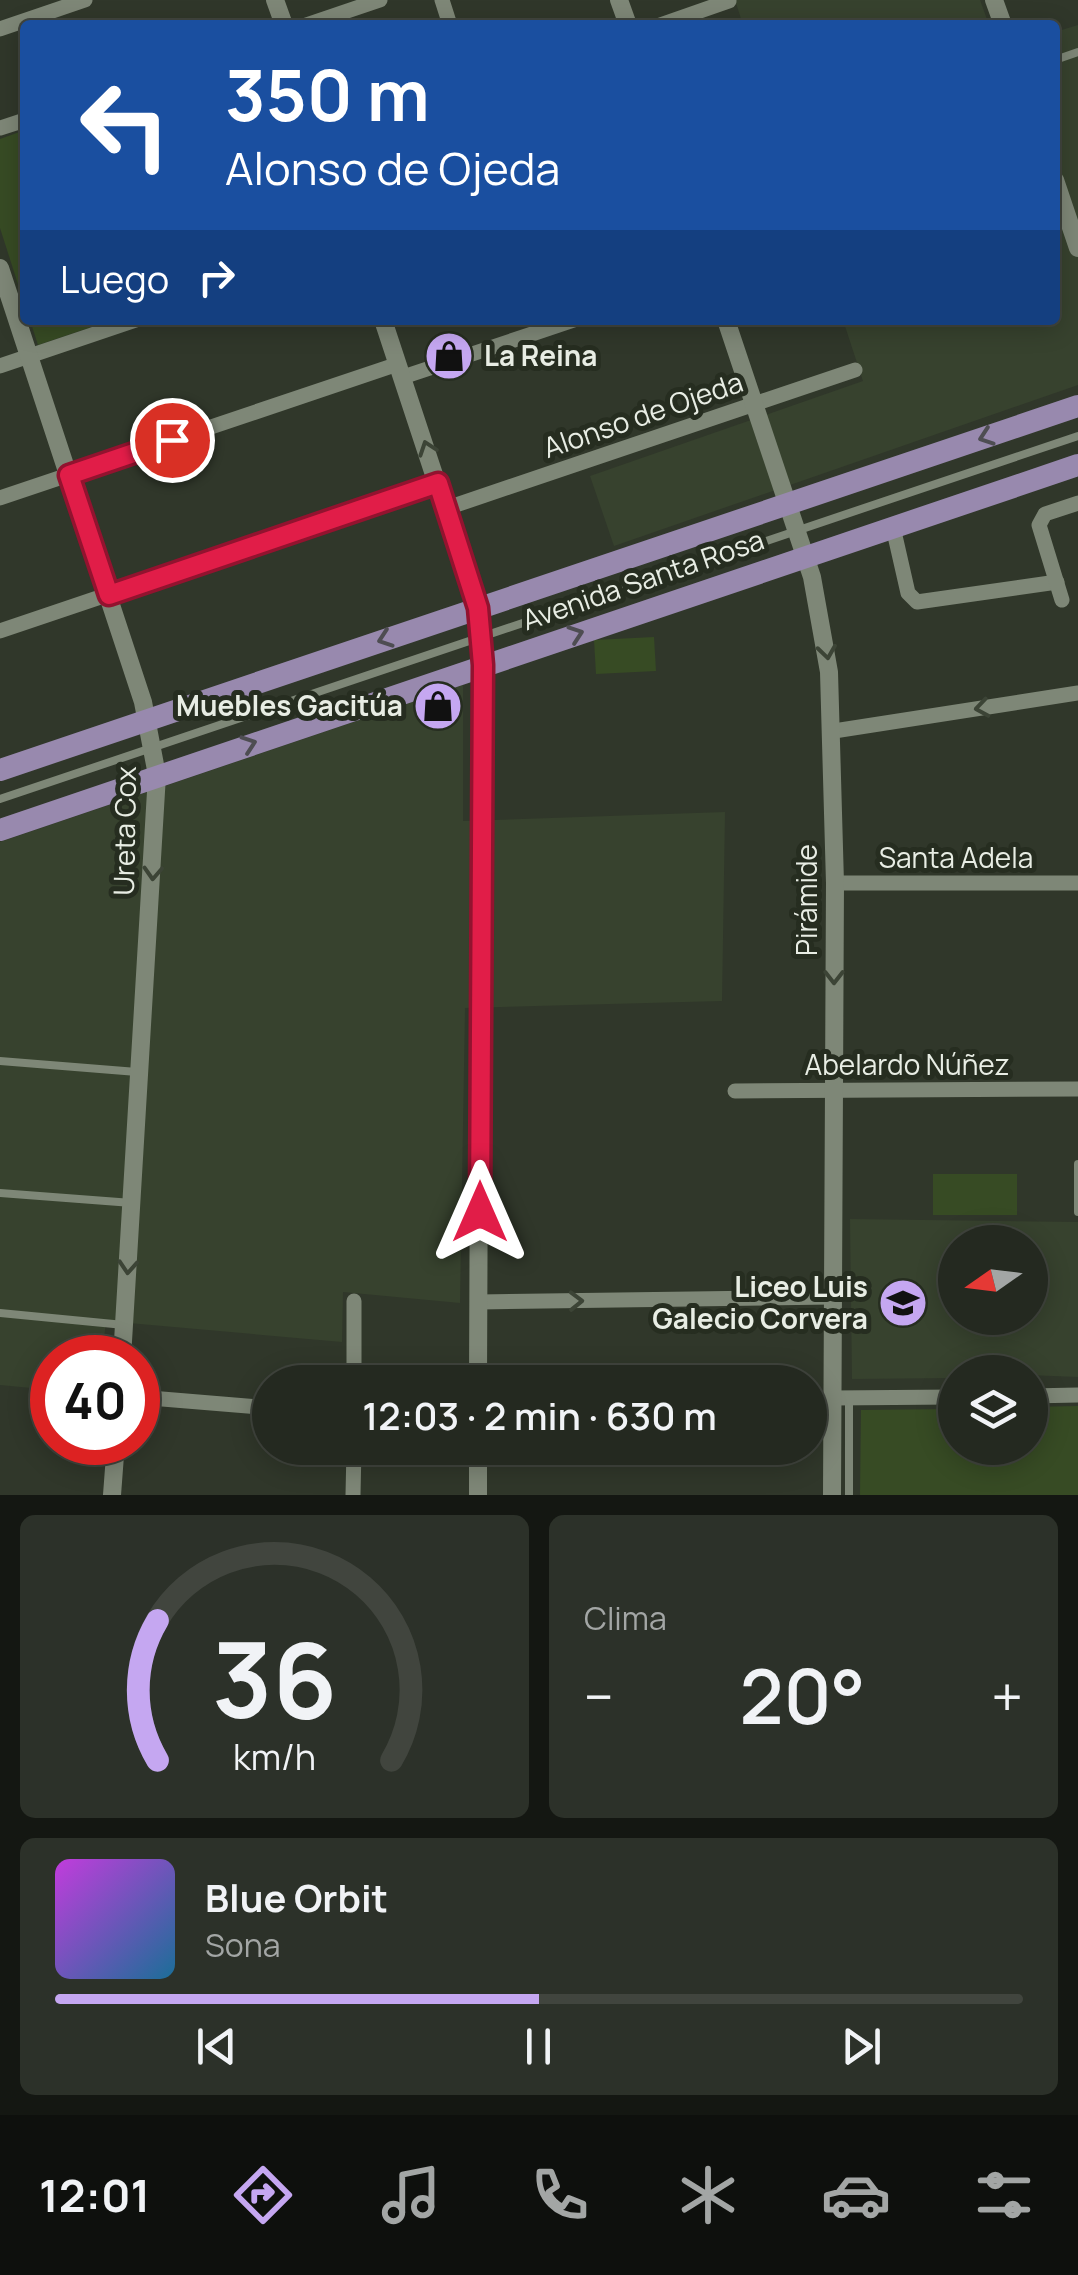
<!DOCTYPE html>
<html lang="es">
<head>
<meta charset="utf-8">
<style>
  body { margin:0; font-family:Manrope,sans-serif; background:#2c3129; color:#f1f3f6; height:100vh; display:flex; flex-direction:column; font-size:38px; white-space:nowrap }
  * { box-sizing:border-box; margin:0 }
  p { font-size:32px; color:#a3a6a5 }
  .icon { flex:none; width:55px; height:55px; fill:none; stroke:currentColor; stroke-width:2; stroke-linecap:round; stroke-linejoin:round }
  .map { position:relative; height:1495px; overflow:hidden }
  .drawer { display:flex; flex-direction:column; gap:20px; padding:20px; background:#141712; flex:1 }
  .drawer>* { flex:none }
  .hud { position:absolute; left:20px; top:20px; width:1040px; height:305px; border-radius:10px; box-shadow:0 5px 25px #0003,0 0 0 2px #41453e; background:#1a4fa0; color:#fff; overflow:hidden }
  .needle { width:65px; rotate:256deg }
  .tools { position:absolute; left:938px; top:1225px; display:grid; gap:20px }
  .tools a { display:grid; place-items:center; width:110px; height:110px; border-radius:50%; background:#242920; box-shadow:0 5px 25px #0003,0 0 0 2px #41453e; font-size:50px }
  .speed { position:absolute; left:30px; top:1335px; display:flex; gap:20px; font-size:50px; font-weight:700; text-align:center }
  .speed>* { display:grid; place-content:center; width:130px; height:130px; border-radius:50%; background:#242920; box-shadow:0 5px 25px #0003,0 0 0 2px #41453e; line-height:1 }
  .speed .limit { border:15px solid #d22; background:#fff; color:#111 }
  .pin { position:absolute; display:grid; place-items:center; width:85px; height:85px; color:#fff; margin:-42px; border:5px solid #fff; border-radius:50%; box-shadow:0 2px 10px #0007 }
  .me { position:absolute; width:110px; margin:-55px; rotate:0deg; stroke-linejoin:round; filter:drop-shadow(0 0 8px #0008) }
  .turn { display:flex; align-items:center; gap:35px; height:210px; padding:0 40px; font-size:45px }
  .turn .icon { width:130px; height:130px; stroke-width:2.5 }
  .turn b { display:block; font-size:70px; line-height:85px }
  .then { display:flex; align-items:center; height:95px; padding:0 40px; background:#0003; gap:20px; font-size:38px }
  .big { font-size:75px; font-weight:600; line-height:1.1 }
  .drawer .card { flex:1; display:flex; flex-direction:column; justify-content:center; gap:15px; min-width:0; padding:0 35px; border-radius:15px; background:#2c3129 }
  .drawer .dial { align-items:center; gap:0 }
  .dial svg { height:260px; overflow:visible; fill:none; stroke:#41453e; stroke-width:7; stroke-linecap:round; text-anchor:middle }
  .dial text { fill:#f1f3f6; stroke:none }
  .song { display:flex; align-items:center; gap:30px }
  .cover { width:120px; height:120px; border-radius:15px; background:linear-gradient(135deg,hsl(290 70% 55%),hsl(200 70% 35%)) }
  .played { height:10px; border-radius:5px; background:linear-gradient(90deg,#c5a7f1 50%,#41453e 50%) }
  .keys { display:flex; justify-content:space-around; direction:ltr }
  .heat { display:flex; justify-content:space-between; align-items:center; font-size:55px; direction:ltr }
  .drawer .tiles { flex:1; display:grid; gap:20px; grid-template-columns:1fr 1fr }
  .card:last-child { grid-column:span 2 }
  .trip { position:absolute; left:252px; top:1365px; width:575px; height:100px; border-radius:50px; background:#242920; box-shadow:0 5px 25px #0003,0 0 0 2px #41453e; font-weight:600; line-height:100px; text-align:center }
  .tab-bar { display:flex; height:160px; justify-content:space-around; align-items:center; background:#0e100d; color:#a3a6a5 }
  .tab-bar .icon { width:70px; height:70px }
  .tab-bar .active { color:#c5a7f1 }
  .tab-bar b { font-size:45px; color:#f1f3f6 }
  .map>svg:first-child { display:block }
</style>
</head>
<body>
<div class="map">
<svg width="1078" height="1495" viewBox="0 0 1078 1495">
  <rect width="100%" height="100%" fill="#30372a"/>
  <g fill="#37422e" fill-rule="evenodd">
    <polygon points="735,0 980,0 989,25 743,25"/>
    <polygon points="1078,25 1078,385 614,546 590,476 863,381 843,320 1055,320 1055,32"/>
    <polygon points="463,685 463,821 725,812 722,1001 465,1008 460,1303 343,1292 342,1342 106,1321 102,1357 52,1358 52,1390 0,1385 0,842"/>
    <path d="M 850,1219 L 1078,1222 L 1078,1377 L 955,1372 L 955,1378 L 852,1379 ZM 1030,1242 L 1030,1318 L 955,1318 L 955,1242 Z"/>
  </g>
  <g fill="#374b24">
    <polygon points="25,130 25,306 0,228 0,139"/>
    <polygon points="30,320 112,320 38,345"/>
    <polygon points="654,637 656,671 596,674 594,640"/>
    <rect x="933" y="1174" width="84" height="41"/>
    <polygon points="1078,1406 1078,1495 860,1495 861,1410 955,1409 955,1448 1030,1448 1030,1407"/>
  </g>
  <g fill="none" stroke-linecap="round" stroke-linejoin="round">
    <g stroke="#7e8777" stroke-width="8">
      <polyline points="1055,60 1078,52"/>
      <polyline points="0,799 1078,436"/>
      <polyline points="0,1061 137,1072"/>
      <polyline points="1078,1164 1078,1212"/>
      <polyline points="0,1193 132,1203"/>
      <polyline points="0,1313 124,1325"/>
      <polyline points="849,1398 849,1495"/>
    </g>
    <g stroke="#7e8777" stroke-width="15">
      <polyline points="442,0 450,25"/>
      <polyline points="306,25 380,0"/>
      <polyline points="660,25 729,1"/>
      <polyline points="0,29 85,0"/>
      <polyline points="0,128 25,120"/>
      <polyline points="0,366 136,320"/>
      <polyline points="403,377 574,320"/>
      <polyline points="0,498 398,364"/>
      <polyline points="447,508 855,370"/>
      <polyline points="893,527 908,593 917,602 1057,582"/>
      <polyline points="1062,600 1039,525 1045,514 1078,503"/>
      <polyline points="0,631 438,483"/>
      <polyline points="834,731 1078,693"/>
      <polyline points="835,883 1078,883"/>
      <polyline points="735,1091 1078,1089"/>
      <polyline points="479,1302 832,1297"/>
      <polyline points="354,1382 354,1301"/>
      <polyline points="1030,1396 1078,1395"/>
      <polyline points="138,1397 270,1408"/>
      <polyline points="832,1398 955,1397"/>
      <polyline points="353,1495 354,1448"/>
    </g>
    <g stroke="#7e8777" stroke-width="18">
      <polyline points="275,0 284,25"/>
      <polyline points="619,0 628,25"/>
      <polyline points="994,0 1003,25"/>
      <polyline points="1055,180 1078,248"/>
      <polyline points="0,268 143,702 157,775 122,1358"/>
      <polyline points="383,320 478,608 481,637 478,1382"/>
      <polyline points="726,320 812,577 829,672 835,883 832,1495"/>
      <polyline points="112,1495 116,1442"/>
      <polyline points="478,1495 478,1448"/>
    </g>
    <g stroke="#9889ae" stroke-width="22">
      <polyline points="0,770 1078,406"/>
      <polyline points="0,830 1078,465"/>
    </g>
  </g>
  <defs><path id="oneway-chevron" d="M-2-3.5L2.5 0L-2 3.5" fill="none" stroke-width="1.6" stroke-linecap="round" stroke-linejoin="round" transform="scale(2.5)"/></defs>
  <g stroke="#4e4d52">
    <use href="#oneway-chevron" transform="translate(986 437) rotate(161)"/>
    <use href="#oneway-chevron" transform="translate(576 634) rotate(-19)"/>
    <use href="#oneway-chevron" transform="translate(385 639) rotate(161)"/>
    <use href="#oneway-chevron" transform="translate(249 744) rotate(-19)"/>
  </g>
  <g stroke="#3c4436">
    <use href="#oneway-chevron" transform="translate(427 448) rotate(-109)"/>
    <use href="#oneway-chevron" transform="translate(827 652) rotate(82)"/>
    <use href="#oneway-chevron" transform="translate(982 708) rotate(171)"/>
    <use href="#oneway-chevron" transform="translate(153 873) rotate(93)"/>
    <use href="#oneway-chevron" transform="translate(834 977) rotate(90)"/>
    <use href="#oneway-chevron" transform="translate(128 1267) rotate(94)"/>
    <use href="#oneway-chevron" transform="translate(576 1301) rotate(-1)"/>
  </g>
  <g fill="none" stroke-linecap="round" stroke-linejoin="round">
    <g stroke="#92132f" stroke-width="25">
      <polyline id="route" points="172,440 69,475 109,595 438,483 478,608 483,665 480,1212"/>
    </g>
    <use href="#route" stroke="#e11d48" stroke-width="18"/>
  </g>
  <defs>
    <g id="shop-disc" transform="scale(2.5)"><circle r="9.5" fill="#c5a7f1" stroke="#262d20"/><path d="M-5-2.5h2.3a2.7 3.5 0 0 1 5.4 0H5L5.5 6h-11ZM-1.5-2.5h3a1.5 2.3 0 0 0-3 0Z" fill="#111"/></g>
    <g id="school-disc" transform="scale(2.5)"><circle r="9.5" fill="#c5a7f1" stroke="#262d20"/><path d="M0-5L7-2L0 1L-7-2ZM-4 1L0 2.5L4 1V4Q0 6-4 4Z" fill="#111"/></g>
  </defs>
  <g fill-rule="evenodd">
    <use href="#shop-disc" x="449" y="356"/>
    <use href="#shop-disc" x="438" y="706"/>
    <use href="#school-disc" x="903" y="1303"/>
  </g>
  <g text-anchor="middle" stroke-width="10" stroke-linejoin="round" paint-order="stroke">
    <g font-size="28" font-weight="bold" fill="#e8ede4" stroke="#262d20" text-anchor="end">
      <text x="484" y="366" text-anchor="start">La Reina</text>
      <text x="403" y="716">Muebles Gacitúa</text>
      <text x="868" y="1297">Liceo Luis<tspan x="868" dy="32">Galecio Corvera</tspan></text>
    </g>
    <g font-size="28" fill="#e8ede4" stroke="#262d20">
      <text transform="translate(643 415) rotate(-19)" y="10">Alonso de Ojeda</text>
      <text transform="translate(643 580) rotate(-19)" y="10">Avenida Santa Rosa</text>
      <text transform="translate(125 831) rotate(-89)" y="10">Ureta Cox</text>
      <text x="956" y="868">Santa Adela</text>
      <text transform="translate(807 900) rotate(-90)" y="10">Pirámide</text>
      <text x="907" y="1075">Abelardo Núñez</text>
    </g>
  </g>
</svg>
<div class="tools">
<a><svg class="needle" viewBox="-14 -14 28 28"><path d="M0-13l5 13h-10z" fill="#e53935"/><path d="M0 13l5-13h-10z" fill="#a3a6a5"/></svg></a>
<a><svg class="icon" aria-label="layers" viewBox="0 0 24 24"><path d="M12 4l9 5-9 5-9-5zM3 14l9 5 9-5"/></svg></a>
</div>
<div class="speed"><div class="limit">40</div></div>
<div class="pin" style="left:172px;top:440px;background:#d93025"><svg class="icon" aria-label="arrive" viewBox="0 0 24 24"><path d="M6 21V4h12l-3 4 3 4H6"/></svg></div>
<svg class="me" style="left:480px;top:1212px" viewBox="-20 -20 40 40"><path d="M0-17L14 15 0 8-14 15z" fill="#e11d48" stroke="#fff" stroke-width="4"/></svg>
<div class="trip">12:03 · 2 min · 630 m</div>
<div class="hud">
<div class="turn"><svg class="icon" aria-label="left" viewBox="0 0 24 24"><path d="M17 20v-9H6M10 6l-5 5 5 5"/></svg><div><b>350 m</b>Alonso de Ojeda</div></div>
<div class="then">Luego<svg class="icon" aria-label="right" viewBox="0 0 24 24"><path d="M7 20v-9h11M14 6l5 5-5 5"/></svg></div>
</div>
</div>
<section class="drawer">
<div class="tiles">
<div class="card dial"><svg viewBox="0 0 100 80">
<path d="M14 69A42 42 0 1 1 86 69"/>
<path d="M14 69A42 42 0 0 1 14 26" stroke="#c5a7f1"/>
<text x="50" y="56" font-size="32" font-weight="700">36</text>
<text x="50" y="72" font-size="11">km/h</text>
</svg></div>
<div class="card"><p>Clima</p>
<div class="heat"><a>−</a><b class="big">20°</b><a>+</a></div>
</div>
<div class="card">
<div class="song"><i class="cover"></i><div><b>Blue Orbit</b><p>Sona</p></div></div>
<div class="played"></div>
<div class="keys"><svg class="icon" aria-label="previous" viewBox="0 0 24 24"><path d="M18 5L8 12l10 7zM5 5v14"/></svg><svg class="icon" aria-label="pause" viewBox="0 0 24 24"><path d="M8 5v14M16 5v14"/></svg><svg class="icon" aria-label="next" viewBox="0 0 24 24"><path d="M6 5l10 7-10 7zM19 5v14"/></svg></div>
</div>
</div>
</section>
<nav class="tab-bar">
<b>12:01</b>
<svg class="icon active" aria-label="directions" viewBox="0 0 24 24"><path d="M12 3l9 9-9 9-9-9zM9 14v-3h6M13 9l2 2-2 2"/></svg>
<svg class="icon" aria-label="music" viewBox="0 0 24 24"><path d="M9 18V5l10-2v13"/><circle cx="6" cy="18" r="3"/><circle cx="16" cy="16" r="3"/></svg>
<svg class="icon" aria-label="phone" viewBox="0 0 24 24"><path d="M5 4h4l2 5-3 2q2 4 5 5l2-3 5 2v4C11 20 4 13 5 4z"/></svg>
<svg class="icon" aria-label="climate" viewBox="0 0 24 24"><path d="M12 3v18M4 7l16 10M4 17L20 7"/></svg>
<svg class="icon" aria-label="car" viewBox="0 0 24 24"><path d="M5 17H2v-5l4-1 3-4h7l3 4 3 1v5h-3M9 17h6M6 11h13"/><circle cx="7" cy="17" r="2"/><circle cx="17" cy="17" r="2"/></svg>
<svg class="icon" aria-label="filters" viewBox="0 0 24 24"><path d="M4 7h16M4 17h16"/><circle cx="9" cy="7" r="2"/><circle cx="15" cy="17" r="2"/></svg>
</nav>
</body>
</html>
